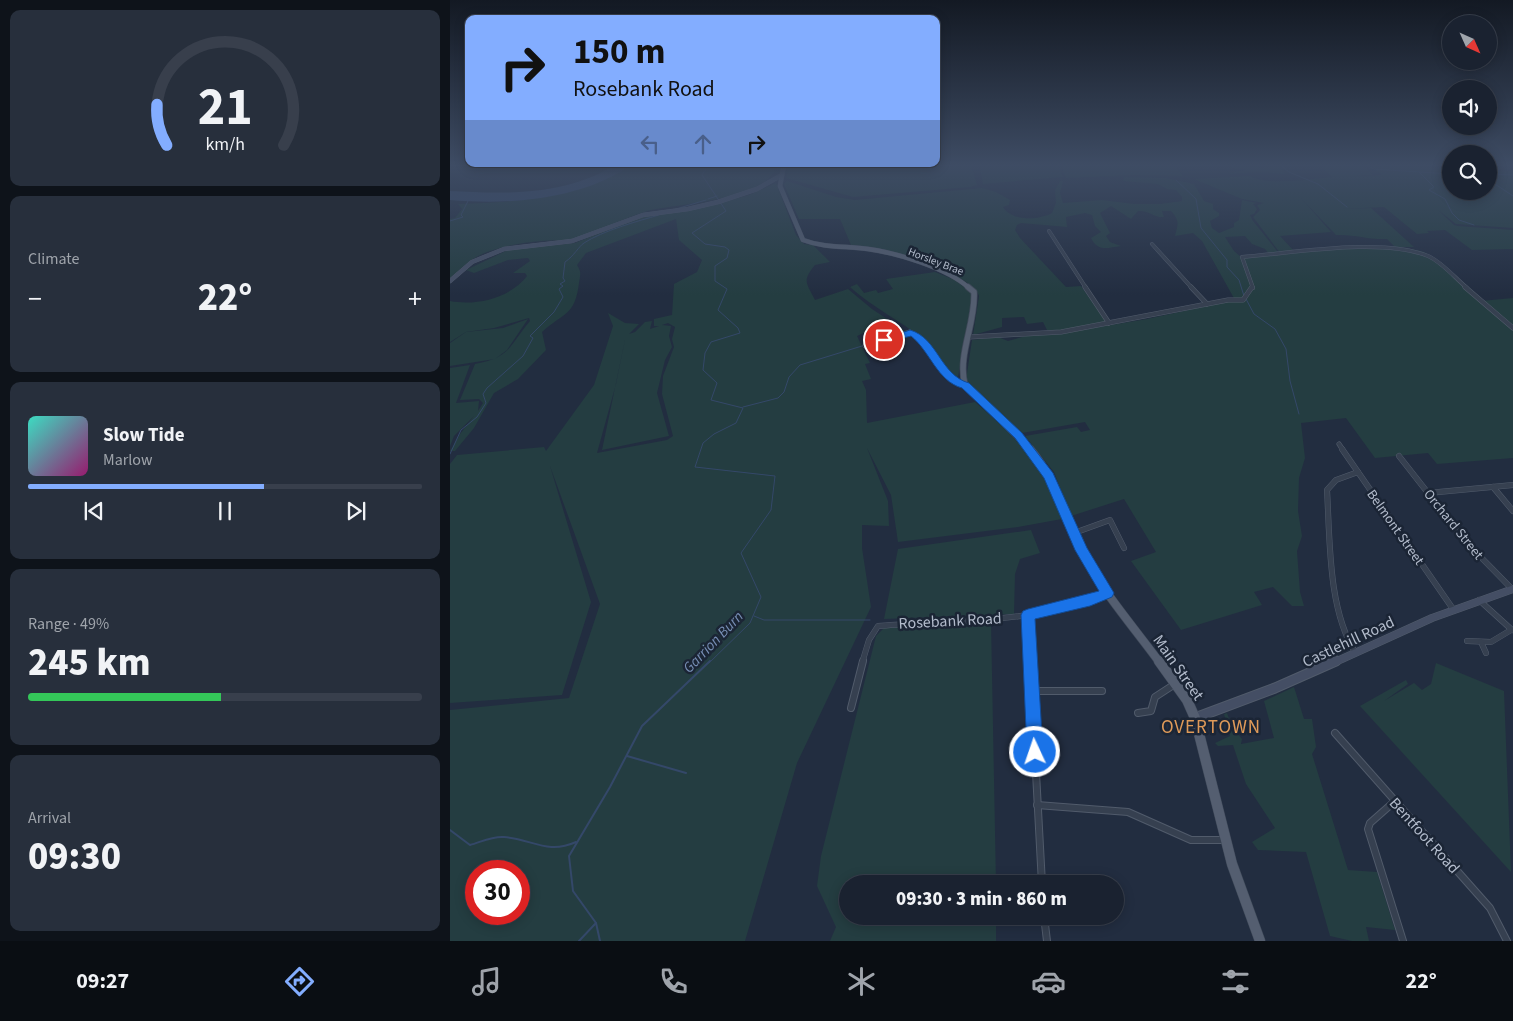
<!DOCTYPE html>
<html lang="en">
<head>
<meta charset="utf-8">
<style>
  body { margin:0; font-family:"Source Sans 3",sans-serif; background:#272f3c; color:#f1f3f6; height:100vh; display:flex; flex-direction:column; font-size:19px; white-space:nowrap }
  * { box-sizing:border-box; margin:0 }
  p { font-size:16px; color:#9fa4ab }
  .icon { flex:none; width:28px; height:28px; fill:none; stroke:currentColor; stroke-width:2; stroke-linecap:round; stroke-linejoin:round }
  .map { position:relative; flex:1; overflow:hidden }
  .drawer { display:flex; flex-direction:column; gap:10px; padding:10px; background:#0e131a; width:450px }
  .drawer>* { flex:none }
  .top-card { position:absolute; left:15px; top:15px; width:475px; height:152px; border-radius:10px; box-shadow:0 2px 12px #0003,0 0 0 1px #383f4c; background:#83adff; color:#111; overflow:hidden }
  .needle { width:32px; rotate:135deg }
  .controls { position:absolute; left:992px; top:15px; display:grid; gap:10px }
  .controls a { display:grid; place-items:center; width:55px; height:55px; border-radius:50%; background:#1a2230; box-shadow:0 2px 12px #0003,0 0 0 1px #383f4c; font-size:25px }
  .speed { position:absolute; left:15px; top:860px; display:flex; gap:10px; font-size:25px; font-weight:700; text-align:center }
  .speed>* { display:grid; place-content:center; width:65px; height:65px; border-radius:50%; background:#1a2230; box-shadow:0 2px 12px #0003,0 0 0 1px #383f4c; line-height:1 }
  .speed .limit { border:8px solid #d22; background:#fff; color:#111 }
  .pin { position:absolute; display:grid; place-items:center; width:42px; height:42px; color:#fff; margin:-21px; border:2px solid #fff; border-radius:50%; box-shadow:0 1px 5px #0007 }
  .me { position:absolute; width:55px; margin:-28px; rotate:357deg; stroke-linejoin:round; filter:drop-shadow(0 0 4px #0008) }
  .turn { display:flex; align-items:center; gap:18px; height:105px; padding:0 25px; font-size:22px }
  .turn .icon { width:65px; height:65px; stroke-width:2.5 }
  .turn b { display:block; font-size:35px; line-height:42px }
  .lanes { display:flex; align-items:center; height:48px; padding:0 25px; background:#0003; justify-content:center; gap:25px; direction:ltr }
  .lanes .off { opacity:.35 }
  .big { font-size:38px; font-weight:800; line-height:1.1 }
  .drawer .widget { flex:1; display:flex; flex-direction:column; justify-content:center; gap:8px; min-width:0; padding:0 18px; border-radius:10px; background:#272f3c }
  .drawer .dial { align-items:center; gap:0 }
  .dial svg { height:130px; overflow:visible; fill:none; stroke:#383f4c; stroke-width:7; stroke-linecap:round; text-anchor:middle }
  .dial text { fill:#f1f3f6; stroke:none }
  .song { display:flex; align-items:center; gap:15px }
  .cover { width:60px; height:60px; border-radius:8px; background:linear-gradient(135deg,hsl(170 70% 55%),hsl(320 70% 35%)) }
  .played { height:5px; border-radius:2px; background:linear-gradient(90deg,#83adff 60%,#383f4c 60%) }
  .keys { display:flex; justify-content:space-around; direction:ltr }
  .heat { display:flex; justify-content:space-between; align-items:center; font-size:28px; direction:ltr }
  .charge { height:8px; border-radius:4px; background:linear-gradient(90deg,#34c759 49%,#383f4c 0) }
  .trip { position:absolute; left:389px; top:875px; width:285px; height:50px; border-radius:25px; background:#1a2230; box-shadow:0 2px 12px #0003,0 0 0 1px #383f4c; font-weight:800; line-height:50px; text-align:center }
  .dock { display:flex; height:80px; justify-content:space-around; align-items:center; background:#0a0e13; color:#9fa4ab }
  .dock .icon { width:35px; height:35px }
  .dock .active { color:#83adff }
  .dock b { font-size:22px; color:#f1f3f6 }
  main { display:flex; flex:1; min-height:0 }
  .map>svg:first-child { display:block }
</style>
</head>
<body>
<main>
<section class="drawer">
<div class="widget dial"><svg viewBox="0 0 100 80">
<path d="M14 69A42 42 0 1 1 86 69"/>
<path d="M14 69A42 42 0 0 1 8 44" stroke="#83adff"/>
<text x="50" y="56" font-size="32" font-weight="700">21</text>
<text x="50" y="72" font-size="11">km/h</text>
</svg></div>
<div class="widget"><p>Climate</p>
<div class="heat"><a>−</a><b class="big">22°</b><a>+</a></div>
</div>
<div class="widget">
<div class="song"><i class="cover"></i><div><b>Slow Tide</b><p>Marlow</p></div></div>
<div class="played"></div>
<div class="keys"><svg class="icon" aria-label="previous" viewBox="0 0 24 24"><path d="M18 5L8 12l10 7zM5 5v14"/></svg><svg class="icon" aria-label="pause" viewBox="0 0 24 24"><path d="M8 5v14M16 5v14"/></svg><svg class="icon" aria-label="next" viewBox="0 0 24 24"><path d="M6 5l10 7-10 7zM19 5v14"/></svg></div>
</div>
<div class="widget"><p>Range · 49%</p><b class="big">245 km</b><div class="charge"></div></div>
<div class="widget"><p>Arrival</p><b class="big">09:30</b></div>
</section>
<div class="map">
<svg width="1063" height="941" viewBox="0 0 1063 941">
  <rect width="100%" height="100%" fill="#222d40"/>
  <g fill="#243d41" fill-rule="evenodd">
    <path d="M 184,164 L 326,164 C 321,202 223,203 194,212 C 169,220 144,234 119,240 C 110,241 101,240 92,241 C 74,242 54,246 37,252 C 19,259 14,267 0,278 L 0,219 L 5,218 L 12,209 L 8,204 C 69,202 131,198 184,164 Z"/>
    <polygon points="339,164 521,164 527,185 520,187 403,197 336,178"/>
    <polygon points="529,164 608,164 613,177 533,184"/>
    <polygon points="611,164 723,164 733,176 684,175 616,178"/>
    <path d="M 764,164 C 786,164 807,170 830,166 L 835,174 L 809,172 L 775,174 L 797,170 Z"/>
    <path d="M 868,164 L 912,164 L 923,175 L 888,177 L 932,175 L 916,164 L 1001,169 L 1001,191 L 1039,191 L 1039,171 L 1063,171 L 1063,228 L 1006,224 L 988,210 L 1004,225 L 1008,226 L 1063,230 L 1063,249 L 1022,250 L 995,230 L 977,231 L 979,233 L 967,234 L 934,207 L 891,209 L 921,208 L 964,247 L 945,247 L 937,239 C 919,240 904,234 886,235 L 851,198 L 881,232 L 830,236 L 844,251 L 830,253 L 803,217 L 810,210 L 807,205 L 814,203 L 792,199 L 744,179 L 800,176 C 816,186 862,179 882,177 Z"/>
    <path d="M 674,177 L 715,178 L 744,184 L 754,201 L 763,204 L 763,209 L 769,213 L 769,216 L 760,221 L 762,228 L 769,233 L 784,227 L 784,223 L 789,220 L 792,200 L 807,203 L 803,204 L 807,209 L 804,214 L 800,215 L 803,221 L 828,252 L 819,254 L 815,249 L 802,244 L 795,236 L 775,237 L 784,251 L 791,257 C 825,254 951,240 976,253 C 996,264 1014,286 1031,301 L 1063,298 L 1063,458 L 987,464 L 978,453 L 925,458 L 896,418 L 851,423 L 855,458 L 849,478 L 848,511 L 852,536 L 847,551 L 850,592 L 854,606 L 842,606 L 823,587 L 804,592 L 812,605 L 731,630 L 681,561 L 706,552 L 674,499 L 621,516 L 604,472 L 575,436 L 627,427 L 631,432 L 640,430 L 635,422 L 572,433 L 530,396 L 516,380 L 522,340 L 548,337 L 558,341 L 579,335 L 601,335 L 697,319 L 785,300 L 752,241 L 743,233 L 725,236 C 728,224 730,221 721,211 L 712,211 L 714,217 C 704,218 699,210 688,211 L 681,219 L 661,206 L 650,213 L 660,233 L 656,236 L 660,242 L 671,246 C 657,248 648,252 641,238 L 651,232 L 645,226 L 642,215 L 635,213 L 616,217 L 617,227 L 571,223 L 567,225 L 565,230 L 570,238 L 616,287 L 631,286 L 656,322 L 614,330 L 597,330 L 593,322 L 577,324 L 574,317 L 552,318 L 552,327 L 523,335 L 529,296 C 522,272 425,246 401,245 L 390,219 L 349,219 L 334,184 L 337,181 L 386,197 L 405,200 L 532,188 L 546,192 L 560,200 L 559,205 L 553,207 C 562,222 589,220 602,213 L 606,203 L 605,190 L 610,181 L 613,181 L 610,193 L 613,203 L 652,200 L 684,204 L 710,204 L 732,201 L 732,197 L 726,190 L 717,189 L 708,184 L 673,181 Z"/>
    <path d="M 326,183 L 346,235 L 354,244 L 363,245 L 380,262 L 365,265 C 352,281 356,282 365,300 L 398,289 L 422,309 L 457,332 L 436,338 L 438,335 L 425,328 L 407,336 L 420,363 L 415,364 L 421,379 L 412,381 L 416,390 L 417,423 L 525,402 C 567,438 594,465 612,519 L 568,527 L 448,542 L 441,495 L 417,448 L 438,501 L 439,526 L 412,525 L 412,548 L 421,607 L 347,763 L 295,941 L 0,941 L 0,710 L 119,698 L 150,604 L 100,466 L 141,602 L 112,695 L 0,703 L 0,464 L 7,455 L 94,447 L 96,451 L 144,385 L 163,326 L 158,313 L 175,323 L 189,324 L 179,334 L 185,332 L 195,322 L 202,321 L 200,329 L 209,326 L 204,326 L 204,319 L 222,315 L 224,284 L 247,272 L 252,260 L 229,240 L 226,219 L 136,253 L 127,265 C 132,273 130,275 129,283 C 125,316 114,312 92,332 L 96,350 L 68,379 L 44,393 L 24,428 L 5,451 L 0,451 L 10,434 L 24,416 L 4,436 L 0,446 L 0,368 L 20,365 L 6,403 L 29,401 L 28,411 L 33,403 L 29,399 L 10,400 L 25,364 C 61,357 59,346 80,321 L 79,318 L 44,328 L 16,332 L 0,342 L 0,301 C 27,306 60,298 77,276 L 75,273 L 63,273 L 80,261 L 78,258 L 58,260 L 24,273 L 16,270 L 58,250 L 125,243 L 193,216 L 270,203 L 299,195 ZM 218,323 L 225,327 L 222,339 L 224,347 L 213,376 L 212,394 L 223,436 L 217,440 L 147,453 L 166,384 L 176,335 L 152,450 L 219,436 L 207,393 L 215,360 L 222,347 L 219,336 L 221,326 L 212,325 ZM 26,871 L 69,871 L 69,914 L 26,914 Z"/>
    <path d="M 485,272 L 505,280 L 521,292 L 522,300 L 508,377 C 486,366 491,354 475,341 C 452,321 423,308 400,287 L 407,284 L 414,293 L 426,290 L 428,293 L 443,289 L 436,279 Z"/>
    <polygon points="78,319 57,350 45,359 0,366 0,343 16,332 53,328"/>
    <polygon points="581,530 590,553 570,559 565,574 564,614 434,619 448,549"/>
    <polygon points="541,621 546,884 398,884 398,916 546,916 546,941 380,941 386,927 367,886 371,856 426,636 434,628"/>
    <polygon points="986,663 1054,691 1061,872 910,706 956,680 958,684 934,701 964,683 972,690 981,684"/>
    <polygon points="844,687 854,719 862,719 866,747 862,754 898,870 927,872 945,930 916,927 919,941 902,941 880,936 856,852 808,850 802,842 825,828 796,784 783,745 768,746 765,743 780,736 774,714 777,713 782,727 792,739 791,744 824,738 814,701"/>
  </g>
  <path fill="#344869" d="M 166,164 L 183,164 C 131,200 61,205 0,200 L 0,191 C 56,194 117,196 166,164 Z"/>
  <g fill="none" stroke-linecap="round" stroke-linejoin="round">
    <g stroke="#344869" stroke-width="1">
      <polyline points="829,164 839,172 868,184 897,207"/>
      <polyline points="915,164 923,169 1001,174"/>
      <polyline points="969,172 984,187 979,190 995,199 1002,213 1009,220 1024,225"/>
      <polyline points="1039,174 1063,175"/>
      <polyline points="726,180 746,199 751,228 777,260 777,267 789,280 794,296"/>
      <polyline points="1039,180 1063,196"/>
      <polyline points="258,199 267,196"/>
      <polyline points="226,209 256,200"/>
      <polyline points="0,221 13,217 11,215 18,201"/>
      <polyline points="796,299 804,314 825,329 836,349 840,381 849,414"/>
      <polyline points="293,407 328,398 334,392 339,377 350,365 412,346"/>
      <path d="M 0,454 L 11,430 L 27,417 L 36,403 L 33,394 L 37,388 L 73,356 L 83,338 L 80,336 L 104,312 L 113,297 L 109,289 L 113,286 L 110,284 L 115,281 L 113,278 L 115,262 C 124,256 129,246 134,243 C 152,231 188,221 209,215"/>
      <polyline points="304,616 314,620 420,620"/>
      <polyline points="259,663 300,623 311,597 291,553 321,510 325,476 245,467 253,443 264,434 286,423 293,408 261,400 267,383 253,370 255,353 261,342 290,333 288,328 268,310 277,289 265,281 265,266 277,258 279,250 275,247 255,244 242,233 276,211 252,175 259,164"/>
    </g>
    <g stroke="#344869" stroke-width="2">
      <polyline points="177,756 236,773"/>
      <path d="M 0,830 L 20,845 C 31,842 42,836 54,837 C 82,839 97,855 126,842"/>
      <polyline points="129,941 146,923"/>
      <polyline points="150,941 146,923 123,891 119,856 160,787 192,726 260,661"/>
    </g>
    <g stroke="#515b6b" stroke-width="4">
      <g id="minor-far3">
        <polyline points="599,231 636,288"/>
        <polyline points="702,244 742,288"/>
        <path d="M 803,288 L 792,257 C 843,253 932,237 978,256 C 992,262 1005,278 1017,288"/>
      </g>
    </g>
    <g stroke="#515b6b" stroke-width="5">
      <g id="minor-far2">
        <polyline points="635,287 659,323"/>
        <polyline points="741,287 757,304"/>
        <polyline points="1015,287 1063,328"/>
        <polyline points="519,337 611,332 778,300 793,300 802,287"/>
        <path d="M 415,346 L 460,332 C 482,347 488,377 515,385"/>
        <polyline points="889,444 893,450"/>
      </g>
    </g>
    <g stroke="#515b6b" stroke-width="6">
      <g id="minor-far1">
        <polyline points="892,449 1003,609"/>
        <polyline points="949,456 1018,544 1062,589"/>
        <polyline points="1043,487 1063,511"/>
        <polyline points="978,493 1063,485"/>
        <polyline points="624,533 660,520 674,548"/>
        <polyline points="1029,600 1062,630"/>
        <polyline points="578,615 580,663"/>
        <polyline points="1017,641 1041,642 1061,630"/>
        <polyline points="1031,642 1036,653"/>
        <path d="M 905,652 C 878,609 880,540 877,490 L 886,480 L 908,472"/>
        <path d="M 412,663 L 419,640 L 428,626 C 499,621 593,623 657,593"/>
      </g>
    </g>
    <g stroke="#515b6b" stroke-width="8">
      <g id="minor">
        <polyline points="580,661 592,884"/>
        <polyline points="582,691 652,691"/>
        <polyline points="401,708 413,661"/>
        <polyline points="688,713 701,711 705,697 725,684"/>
        <polyline points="885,733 1040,908 1057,941"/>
        <polyline points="945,801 920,823 918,829 953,941"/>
        <polyline points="587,805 678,812 741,840 774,840"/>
        <polyline points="594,916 597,941"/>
      </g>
    </g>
    <g stroke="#515b6b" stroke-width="4.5">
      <polyline id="secondary-far2" points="0,281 22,262 54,249 122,241 193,215 238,209 268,202 307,189 332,175"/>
    </g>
    <g stroke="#515b6b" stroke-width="8">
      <polyline id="secondary-far1" points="883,663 982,618 1063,589"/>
    </g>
    <g stroke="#515b6b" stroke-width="11">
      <polyline id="secondary" points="745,718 825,688 886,661"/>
    </g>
    <g stroke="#3f4959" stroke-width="5">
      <path id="primary-far3" d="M 334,164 L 330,186 L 353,240 C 374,248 396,246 418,249 C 447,253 497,268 519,288"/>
    </g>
    <g stroke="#3f4959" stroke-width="7">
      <path id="primary-far2" d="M 518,287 L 524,292 C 526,323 507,355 515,385 L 581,450"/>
    </g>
    <g stroke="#3f4959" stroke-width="9">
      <path id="primary-far1" d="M 580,449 C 605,478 614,516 631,550 C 651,590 683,626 710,663"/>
    </g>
    <g stroke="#3f4959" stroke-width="11">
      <polyline id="primary" points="709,661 737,700 745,718 782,864 810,941"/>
    </g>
    <use href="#minor-far3" stroke="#364050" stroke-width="3"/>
    <use href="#minor-far2" stroke="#364050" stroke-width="4"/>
    <use href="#minor-far1" stroke="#364050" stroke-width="5"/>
    <use href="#minor" stroke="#364050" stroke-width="6"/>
    <use href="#secondary-far2" stroke="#444e64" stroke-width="4"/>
    <use href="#secondary-far1" stroke="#444e64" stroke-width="7"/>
    <use href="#secondary" stroke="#444e64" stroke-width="9"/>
    <use href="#primary-far3" stroke="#545e70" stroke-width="4.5"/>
    <use href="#primary-far2" stroke="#545e70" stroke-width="5.5"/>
    <use href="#primary-far1" stroke="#545e70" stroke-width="8"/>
    <use href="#primary" stroke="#545e70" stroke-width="10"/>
  </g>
  <linearGradient id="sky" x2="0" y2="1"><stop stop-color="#131923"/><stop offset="0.56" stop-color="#3e4c64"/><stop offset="1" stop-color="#3e4c64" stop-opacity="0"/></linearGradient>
  <rect width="1063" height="295" fill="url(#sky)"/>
  <path fill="#1a73e8" stroke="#114b97" d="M 460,330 C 488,338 490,375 519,383 L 572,433 L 603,473 L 637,548 L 664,593 L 662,597 L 640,606 L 585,619 L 593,752 L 590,758 L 585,760 L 579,758 L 577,752 L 571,615 L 573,611 L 578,609 L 649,591 L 625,550 L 594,478 L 565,438 L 512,388 C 487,381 480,351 461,336 L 434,343 L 430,340 Z"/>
  <g text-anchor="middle" stroke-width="5" stroke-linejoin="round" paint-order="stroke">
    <g font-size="11" fill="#b2bbcb" stroke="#1b2535">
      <text transform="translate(486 261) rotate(21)" y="4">Horsley Brae</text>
    </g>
    <g font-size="14" fill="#b2bbcb" stroke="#1b2535">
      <text transform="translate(1004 524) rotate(51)" y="5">Orchard Street</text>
      <text transform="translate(946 527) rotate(55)" y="5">Belmont Street</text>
    </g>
    <g font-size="15" font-style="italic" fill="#778eb5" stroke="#1b2535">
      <text transform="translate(263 642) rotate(-46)" y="5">Garrion Burn</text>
    </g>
    <g font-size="16" fill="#b2bbcb" stroke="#1b2535">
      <text transform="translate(500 620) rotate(-3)" y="6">Rosebank Road</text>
      <text transform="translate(898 641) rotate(-25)" y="6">Castlehill Road</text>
      <text transform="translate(729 667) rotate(55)" y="6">Main Street</text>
      <text transform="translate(975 835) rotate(48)" y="6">Bentfoot Road</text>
    </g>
    <g font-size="19" letter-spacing="1" fill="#df9a59" stroke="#1b2535">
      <text x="761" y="733">OVERTOWN</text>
    </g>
  </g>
</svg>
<div class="controls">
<a><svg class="needle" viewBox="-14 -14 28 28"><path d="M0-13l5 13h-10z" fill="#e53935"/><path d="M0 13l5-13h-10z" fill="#9fa4ab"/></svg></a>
<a><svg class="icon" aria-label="sound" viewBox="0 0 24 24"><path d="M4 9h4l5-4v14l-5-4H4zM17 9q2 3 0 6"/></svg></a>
<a><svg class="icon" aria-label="search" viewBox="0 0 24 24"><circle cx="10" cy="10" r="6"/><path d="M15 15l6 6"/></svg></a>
</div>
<div class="speed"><div class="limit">30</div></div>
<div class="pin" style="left:434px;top:340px;background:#d93025"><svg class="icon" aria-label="arrive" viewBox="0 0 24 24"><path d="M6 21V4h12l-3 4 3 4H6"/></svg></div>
<svg class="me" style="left:585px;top:752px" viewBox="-20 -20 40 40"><circle r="17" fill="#1a73e8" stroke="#fff" stroke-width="3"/><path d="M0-11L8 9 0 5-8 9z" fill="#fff"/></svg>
<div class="trip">09:30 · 3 min · 860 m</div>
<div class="top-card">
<div class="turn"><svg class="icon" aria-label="right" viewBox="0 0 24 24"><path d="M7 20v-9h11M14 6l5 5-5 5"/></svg><div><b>150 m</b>Rosebank Road</div></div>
<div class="lanes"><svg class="icon off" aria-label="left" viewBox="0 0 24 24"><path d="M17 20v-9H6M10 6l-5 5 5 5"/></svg><svg class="icon off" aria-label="ahead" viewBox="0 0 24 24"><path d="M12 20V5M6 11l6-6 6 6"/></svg><svg class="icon" aria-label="right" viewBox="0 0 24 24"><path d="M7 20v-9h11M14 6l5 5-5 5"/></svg></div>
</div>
</div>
</main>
<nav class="dock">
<b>09:27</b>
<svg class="icon active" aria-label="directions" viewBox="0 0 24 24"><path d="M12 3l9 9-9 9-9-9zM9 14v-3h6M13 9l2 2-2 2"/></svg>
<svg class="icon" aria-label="music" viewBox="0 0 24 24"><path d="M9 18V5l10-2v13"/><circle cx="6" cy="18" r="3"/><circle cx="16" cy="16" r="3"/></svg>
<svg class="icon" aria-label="phone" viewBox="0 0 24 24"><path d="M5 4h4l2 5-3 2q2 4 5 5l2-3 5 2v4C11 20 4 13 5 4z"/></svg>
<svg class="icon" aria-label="climate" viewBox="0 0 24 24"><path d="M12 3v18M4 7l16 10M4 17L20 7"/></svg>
<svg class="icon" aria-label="car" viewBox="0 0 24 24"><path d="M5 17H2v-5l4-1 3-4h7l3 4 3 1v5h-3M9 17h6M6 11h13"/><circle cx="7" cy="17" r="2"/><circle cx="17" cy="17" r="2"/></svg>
<svg class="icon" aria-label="filters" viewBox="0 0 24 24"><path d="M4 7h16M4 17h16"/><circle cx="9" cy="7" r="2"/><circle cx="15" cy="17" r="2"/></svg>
<b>22°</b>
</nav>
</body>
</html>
